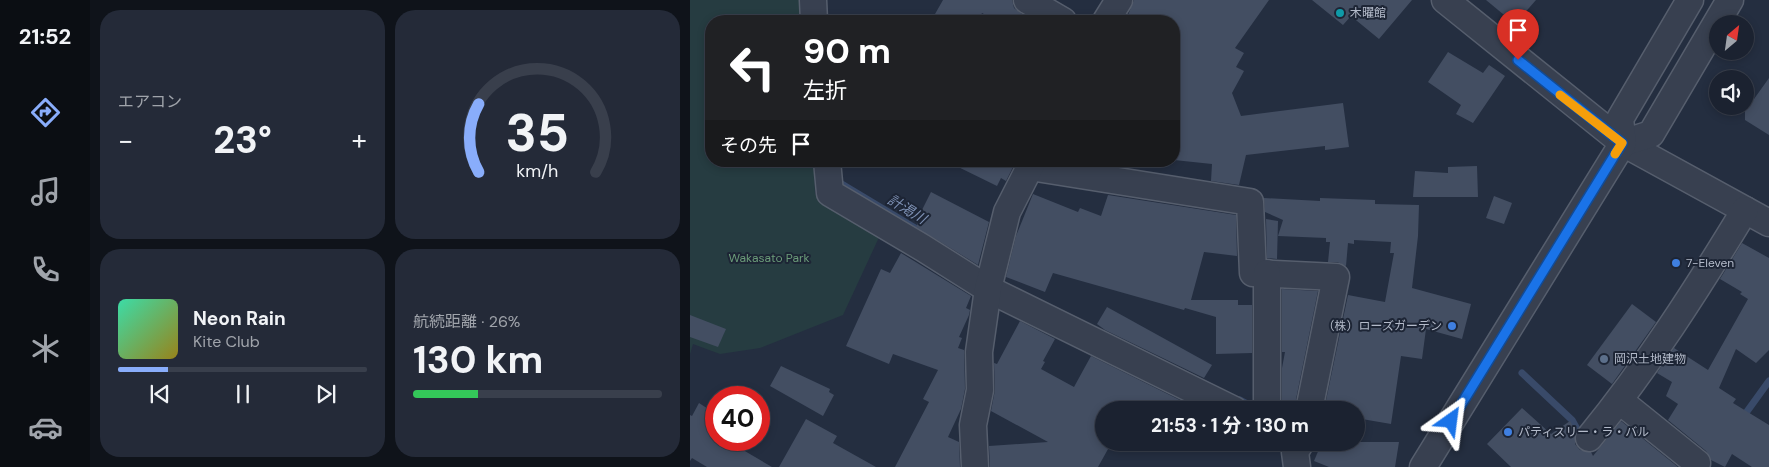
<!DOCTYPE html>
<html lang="ja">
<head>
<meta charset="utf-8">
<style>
  body { margin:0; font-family:"DM Sans","Noto Sans JP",sans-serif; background:#242a38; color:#f1f3f6; height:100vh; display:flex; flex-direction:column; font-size:19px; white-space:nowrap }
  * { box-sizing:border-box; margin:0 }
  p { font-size:16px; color:#a0a4ab }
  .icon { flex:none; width:28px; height:28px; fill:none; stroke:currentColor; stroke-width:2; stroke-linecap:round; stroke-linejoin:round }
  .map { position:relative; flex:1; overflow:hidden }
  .panel { display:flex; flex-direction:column; gap:10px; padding:10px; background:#0f131a; width:600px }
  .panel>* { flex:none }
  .hud { position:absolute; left:15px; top:15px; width:475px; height:152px; border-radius:20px; box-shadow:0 2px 8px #0003,0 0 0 1px #393f4c; background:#202124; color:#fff; overflow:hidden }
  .needle { width:32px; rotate:29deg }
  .fabs { position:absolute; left:1019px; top:15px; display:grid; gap:10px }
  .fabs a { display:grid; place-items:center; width:45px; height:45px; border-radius:50%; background:#1b2230; box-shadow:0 2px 8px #0003,0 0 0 1px #393f4c; font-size:25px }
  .speed { position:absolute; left:15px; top:386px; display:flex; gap:10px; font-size:25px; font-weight:700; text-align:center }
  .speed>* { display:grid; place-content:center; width:65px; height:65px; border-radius:50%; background:#1b2230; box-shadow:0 2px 8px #0003,0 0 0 1px #393f4c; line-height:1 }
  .speed .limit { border:8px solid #d22; background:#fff; color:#111 }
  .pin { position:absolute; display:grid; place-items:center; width:42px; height:42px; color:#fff; margin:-51px -21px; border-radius:50% 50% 50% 0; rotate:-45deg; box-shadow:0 0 5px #0007 }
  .pin .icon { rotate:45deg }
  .me { position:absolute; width:55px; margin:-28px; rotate:31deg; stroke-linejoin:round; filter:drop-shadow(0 0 4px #0008) }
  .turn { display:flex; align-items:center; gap:18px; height:105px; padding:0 15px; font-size:22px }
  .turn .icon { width:65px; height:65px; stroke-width:2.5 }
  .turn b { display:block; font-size:35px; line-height:42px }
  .then { display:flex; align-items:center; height:48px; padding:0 15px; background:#0003; gap:10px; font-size:19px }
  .big { font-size:38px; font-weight:700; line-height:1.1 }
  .panel .card { flex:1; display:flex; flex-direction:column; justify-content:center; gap:8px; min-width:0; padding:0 18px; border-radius:20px; background:#242a38 }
  .panel .dial { align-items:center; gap:0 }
  .dial svg { height:130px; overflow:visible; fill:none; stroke:#393f4c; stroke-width:7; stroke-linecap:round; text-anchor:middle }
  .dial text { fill:#f1f3f6; stroke:none }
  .song { display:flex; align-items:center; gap:15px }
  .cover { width:60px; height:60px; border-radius:8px; background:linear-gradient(135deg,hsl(160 70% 55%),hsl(50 70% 35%)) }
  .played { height:5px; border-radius:2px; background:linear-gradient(90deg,#89adfb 20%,#393f4c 20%) }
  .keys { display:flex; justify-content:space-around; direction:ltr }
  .heat { display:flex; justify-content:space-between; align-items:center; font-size:28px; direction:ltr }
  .charge { height:8px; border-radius:4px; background:linear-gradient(90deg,#34c759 26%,#393f4c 0) }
  .panel .tiles { flex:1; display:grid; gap:10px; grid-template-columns:repeat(2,1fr) }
  .trip { position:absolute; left:405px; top:401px; width:270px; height:50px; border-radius:25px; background:#1b2230; box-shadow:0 2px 8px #0003,0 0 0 1px #393f4c; font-weight:700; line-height:50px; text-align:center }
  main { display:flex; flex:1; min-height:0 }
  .tabs { display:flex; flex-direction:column; width:90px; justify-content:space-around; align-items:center; background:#0b0e13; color:#a0a4ab }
  .tabs .icon { width:35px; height:35px }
  .tabs .current { color:#89adfb }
  .tabs b { font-size:22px; color:#f1f3f6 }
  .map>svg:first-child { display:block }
</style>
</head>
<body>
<main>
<nav class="tabs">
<b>21:52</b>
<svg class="icon current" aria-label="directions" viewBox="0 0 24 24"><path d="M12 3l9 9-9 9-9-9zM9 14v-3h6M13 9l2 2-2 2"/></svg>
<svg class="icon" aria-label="music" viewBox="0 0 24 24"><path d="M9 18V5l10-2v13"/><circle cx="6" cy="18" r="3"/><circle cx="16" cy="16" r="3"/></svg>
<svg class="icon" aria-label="phone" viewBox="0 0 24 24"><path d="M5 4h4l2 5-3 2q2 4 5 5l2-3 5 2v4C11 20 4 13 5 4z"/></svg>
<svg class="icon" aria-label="climate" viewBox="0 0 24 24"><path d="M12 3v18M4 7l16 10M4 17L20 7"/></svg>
<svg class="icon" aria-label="car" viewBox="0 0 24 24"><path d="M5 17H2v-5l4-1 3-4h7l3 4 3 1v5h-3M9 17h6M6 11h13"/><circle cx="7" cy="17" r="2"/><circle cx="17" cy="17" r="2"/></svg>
</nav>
<section class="panel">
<div class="tiles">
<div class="card"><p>エアコン</p>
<div class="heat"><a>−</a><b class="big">23°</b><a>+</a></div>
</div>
<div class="card dial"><svg viewBox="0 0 100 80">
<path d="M14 69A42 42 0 1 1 86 69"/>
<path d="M14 69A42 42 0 0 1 14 27" stroke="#89adfb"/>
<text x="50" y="56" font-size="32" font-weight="700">35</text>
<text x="50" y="72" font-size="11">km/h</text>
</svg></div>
<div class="card">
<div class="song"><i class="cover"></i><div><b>Neon Rain</b><p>Kite Club</p></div></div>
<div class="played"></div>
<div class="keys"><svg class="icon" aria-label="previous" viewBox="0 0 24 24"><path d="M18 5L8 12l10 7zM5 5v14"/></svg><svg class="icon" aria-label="pause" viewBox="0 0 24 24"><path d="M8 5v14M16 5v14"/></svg><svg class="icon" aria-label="next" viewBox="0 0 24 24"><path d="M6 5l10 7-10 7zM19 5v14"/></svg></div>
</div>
<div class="card"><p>航続距離 · 26%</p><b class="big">130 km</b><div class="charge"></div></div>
</div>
</section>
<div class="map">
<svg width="1079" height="467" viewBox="0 0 1079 467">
  <rect width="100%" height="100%" fill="#242e40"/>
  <polygon fill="#263c41" points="0,0 118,0 119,21 21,21 21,161 124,161 125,194 191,233 153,315 70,348 30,354 3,344 0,354"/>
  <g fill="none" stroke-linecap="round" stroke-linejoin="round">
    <g stroke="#394a69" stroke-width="7">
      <polyline points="147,179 150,183 235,234"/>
      <polyline points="832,373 882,420 892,438"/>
      <polyline points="550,400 565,408"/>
      <polyline points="1053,417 1079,381"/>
    </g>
  </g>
  <g fill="#434e62">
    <polygon points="253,0 322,0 324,8 336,17 334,21 307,21 292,13 288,21 241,21"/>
    <polygon points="444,0 579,0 545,48 554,53 546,67 554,71 542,93 551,116 653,103 659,147 635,150 635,146 556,155 549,185 521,181 522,164 484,160 484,21 450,21 438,15"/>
    <polygon points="622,0 722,0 689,39 661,16 653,25"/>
    <polygon points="796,0 846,0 825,24"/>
    <polygon points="758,52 793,73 799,65 815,76 783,123 766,114 771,105 738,82"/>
    <polygon points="1079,78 1079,135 1055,120 1055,93 1064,99"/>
    <polygon points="256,161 326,161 316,181 311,178 307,186"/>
    <polygon points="787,166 788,197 723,197 725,171 758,173 758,167"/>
    <polygon points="241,192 299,222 288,265 226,227 228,223 226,222"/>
    <polygon points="343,194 388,212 390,208 411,216 418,195 546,215 547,256 514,252 501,300 548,300 548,305 562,305 562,353 526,354 526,317 495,308 494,310 363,273 355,292 316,277 326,236"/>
    <polygon points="804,196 822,203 814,224 796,218"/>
    <polygon points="574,198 630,201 630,198 685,200 685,204 729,205 728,236 722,288 781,304 772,339 736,329 732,359 711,356 701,424 666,418 666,410 634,410 658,295 695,302 704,253 700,253 701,242 664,240 664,244 658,243 656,266 647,262 638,262 640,242 636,242 636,238 588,236 593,220 575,212"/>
    <polygon points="576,219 588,221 587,259 577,258"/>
    <polygon points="1052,243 1079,258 1079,350 1066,363 1046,349 1029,388 1046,399 1043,403 1079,425 1079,467 1062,467 1042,454 1035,467 1021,460 1016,451 978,420 988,404 976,396 982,382 967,373 984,348 1018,370 1058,299 1050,294 1052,292 1030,279"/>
    <polygon points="211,253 281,296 276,308 280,310 279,315 269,337 272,338 268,348 274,350 275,389 271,409 258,437 269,442 270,467 205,467 239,402 233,399 248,370 203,354 199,364 156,346 191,269 200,273"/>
    <polygon points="592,289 628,291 604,409 592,407 592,368 595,352 592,352"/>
    <polygon points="942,304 966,322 922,384 897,365"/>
    <polygon points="417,307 522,365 514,378 415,330 407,324"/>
    <polygon points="0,315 36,329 28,347 0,337"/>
    <polygon points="330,321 365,339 353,361 355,362 351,369 384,387 401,356 510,410 414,410 414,442 422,442 408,467 300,467 299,446 358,442 301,411 305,390 304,363 307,364"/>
    <polygon points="91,366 140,389 139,392 144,395 133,416 80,386"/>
    <polygon points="9,403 26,414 20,426 26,429 26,440 36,440 82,467 17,467 2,458 0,461 0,415 2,416"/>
    <polygon points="832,408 861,434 880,421 886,431 885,444 890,450 901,452 903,456 931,421 988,467 821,467 797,444"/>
    <polygon points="116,419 147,436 143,443 186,467 89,467"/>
    <polygon points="632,442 709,442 705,467 639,467 624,461"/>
  </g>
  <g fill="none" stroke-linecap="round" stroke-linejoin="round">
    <g stroke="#565e6d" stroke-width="29">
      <g id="minor">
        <polyline points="123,0 124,21"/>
        <polyline points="337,0 373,21"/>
        <polyline points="755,0 933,143 1079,223"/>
        <polyline points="416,21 429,0"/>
        <polyline points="933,143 961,134 1040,0"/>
        <polyline points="137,161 140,193 233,248 298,289 544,410"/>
        <polyline points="340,167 560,202 563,273 646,277 619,410"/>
        <polyline points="930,401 1007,463"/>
        <polyline points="577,410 577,273"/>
        <path d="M 899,438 C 958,366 1007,289 1055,210"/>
        <polyline points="285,467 283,425 290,390 289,352 298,289 317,212 343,161"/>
        <polyline points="607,467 605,452 611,442"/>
        <polyline points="733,467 933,143 930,119 1000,0"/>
      </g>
    </g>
    <use href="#minor" stroke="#384050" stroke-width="26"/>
  </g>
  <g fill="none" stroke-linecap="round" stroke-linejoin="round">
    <g stroke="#114b97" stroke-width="12">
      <polyline id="route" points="761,421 932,143 828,60"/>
    </g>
    <use href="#route" stroke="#1a73e8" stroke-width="9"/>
    <polyline stroke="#f59e0b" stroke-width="9" points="870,95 932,143 925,154"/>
  </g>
  <circle fill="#0f9aa8" stroke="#1d2535" stroke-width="2" cx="650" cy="13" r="5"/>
  <g fill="#3f7fe0" stroke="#1d2535" stroke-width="2">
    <circle cx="986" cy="263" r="5"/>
    <circle cx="762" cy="326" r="5"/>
    <circle cx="818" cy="432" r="5"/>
  </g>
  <circle fill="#5c6f8a" stroke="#1d2535" stroke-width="2" cx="914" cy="359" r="5"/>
  <g text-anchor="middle" stroke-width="4" stroke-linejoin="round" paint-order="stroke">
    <g font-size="12" fill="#b4bbca" stroke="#1d2535" text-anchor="start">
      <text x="660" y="17">木曜館</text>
      <text x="996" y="267">7-Eleven</text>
      <text x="752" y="330" text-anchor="end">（株）ローズガーデン</text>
      <text x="924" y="363">岡沢土地建物</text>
      <text x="828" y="436">パティスリー・ラ・バル</text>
    </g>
    <g font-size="12" fill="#6b9c79" stroke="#1d2535">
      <text x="79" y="262">Wakasato Park</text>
    </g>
    <g font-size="14" font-style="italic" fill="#7c8fb2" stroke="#1d2535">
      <text transform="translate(217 209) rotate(31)" y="5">計渇川</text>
    </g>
  </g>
</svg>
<div class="fabs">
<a><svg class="needle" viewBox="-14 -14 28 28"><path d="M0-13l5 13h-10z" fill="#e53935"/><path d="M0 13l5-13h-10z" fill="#a0a4ab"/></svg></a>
<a><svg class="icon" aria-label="sound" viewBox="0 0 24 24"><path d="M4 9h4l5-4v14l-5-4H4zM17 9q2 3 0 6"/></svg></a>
</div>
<div class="speed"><div class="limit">40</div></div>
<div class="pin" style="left:828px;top:60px;background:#d93025"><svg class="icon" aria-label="arrive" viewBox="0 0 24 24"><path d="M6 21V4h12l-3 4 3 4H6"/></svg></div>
<svg class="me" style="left:761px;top:421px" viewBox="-20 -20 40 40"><path d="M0-17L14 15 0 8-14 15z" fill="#1a73e8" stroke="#fff" stroke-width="4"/></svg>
<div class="trip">21:53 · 1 分 · 130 m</div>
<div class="hud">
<div class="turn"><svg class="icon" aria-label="left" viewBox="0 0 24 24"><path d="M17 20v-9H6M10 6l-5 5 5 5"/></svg><div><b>90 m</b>左折</div></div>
<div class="then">その先<svg class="icon" aria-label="arrive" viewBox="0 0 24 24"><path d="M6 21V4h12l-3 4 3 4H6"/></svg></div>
</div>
</div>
</main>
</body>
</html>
